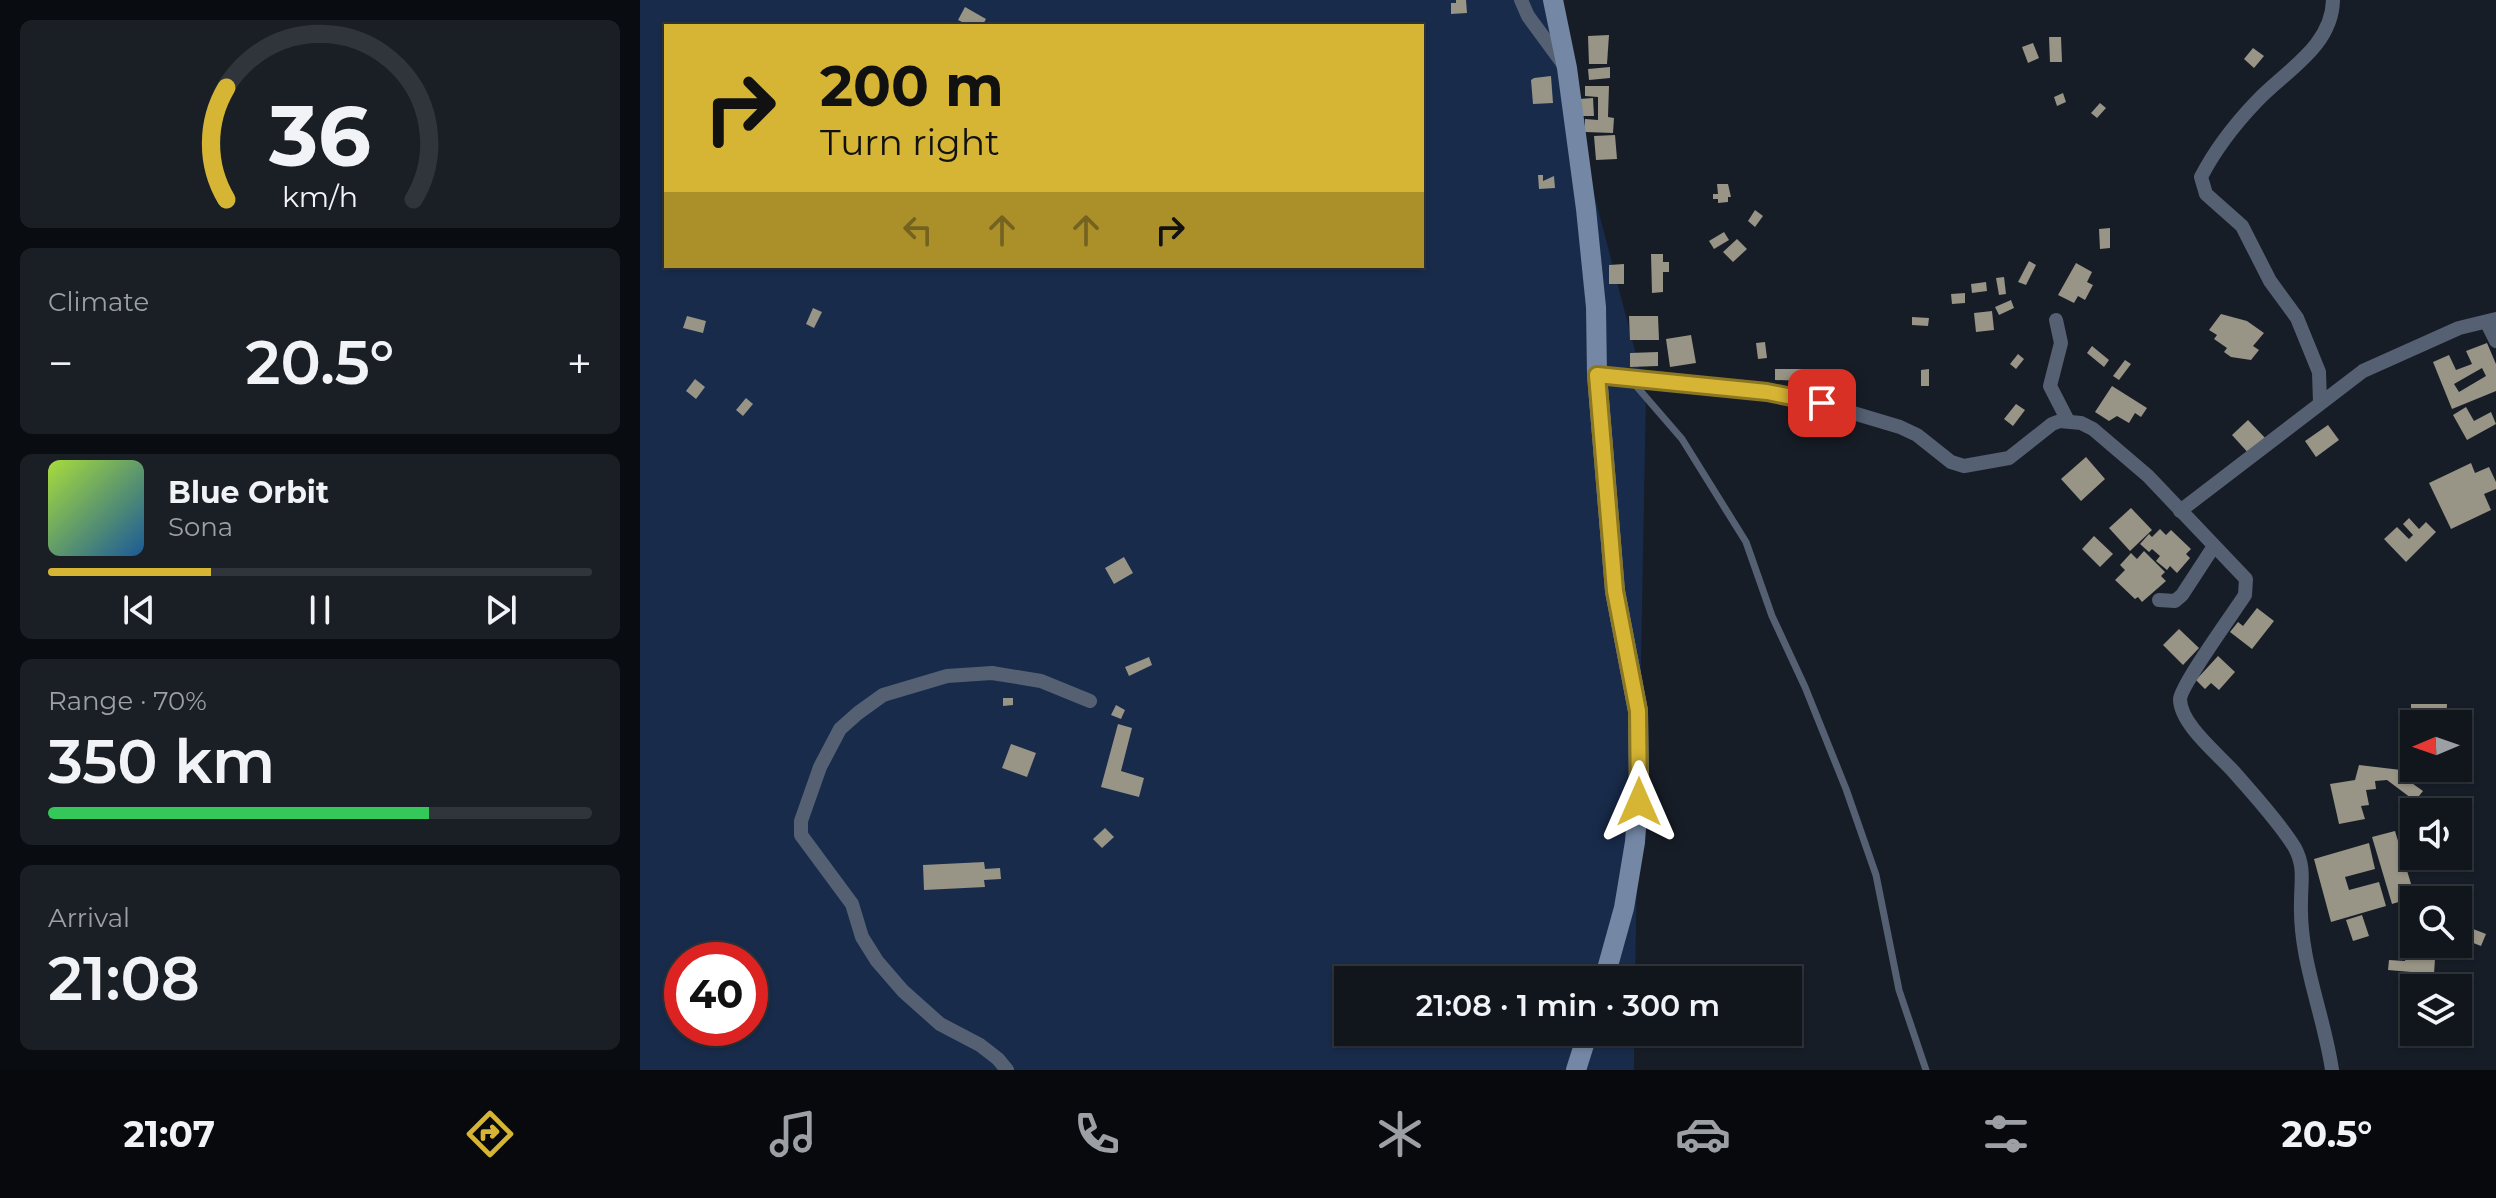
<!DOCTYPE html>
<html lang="en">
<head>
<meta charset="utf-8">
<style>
  body { margin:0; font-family:Montserrat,sans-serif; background:#1a1f26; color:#f1f3f6; height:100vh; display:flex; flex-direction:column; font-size:30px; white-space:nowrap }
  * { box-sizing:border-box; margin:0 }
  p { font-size:26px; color:#9c9fa4 }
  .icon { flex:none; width:44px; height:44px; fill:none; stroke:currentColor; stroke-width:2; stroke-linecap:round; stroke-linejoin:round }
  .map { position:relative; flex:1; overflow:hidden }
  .details { display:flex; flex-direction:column; gap:20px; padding:20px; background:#090c10; width:640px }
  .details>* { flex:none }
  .guide { position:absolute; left:24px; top:24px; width:760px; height:244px; border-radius:0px; box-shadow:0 2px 6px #0004,0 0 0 2px #30353b; background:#d6b534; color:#111; overflow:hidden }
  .needle { width:52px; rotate:268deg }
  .buttons { position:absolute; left:1760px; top:710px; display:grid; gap:16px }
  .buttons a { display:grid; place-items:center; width:72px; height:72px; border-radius:0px; background:#11161d; box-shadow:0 2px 6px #0004,0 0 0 2px #30353b; font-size:40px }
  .speed { position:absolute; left:24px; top:942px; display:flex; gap:16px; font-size:40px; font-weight:700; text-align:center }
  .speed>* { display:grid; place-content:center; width:104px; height:104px; border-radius:50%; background:#11161d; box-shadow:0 2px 6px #0004,0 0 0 2px #30353b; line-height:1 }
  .speed .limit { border:12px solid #d22; background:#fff; color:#111 }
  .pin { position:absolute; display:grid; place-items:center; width:68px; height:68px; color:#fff; margin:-34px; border-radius:16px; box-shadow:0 4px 12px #0006 }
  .me { position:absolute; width:88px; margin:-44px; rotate:0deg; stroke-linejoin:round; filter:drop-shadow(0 0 6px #0008) }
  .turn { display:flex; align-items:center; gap:28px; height:168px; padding:0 24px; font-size:36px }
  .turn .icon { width:104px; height:104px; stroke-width:2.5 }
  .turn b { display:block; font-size:56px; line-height:68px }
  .lanes { display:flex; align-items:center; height:76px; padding:0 24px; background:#0003; justify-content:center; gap:40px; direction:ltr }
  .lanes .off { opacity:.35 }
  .big { font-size:60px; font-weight:600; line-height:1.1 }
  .details .card { flex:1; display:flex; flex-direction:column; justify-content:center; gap:12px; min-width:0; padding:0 28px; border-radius:12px; background:#1a1f26 }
  .details .dial { align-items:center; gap:0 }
  .dial svg { height:208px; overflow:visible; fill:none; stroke:#30353b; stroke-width:7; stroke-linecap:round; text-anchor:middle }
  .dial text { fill:#f1f3f6; stroke:none }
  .song { display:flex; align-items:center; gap:24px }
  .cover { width:96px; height:96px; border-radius:12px; background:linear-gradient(135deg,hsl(80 70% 55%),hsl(210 70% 35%)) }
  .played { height:8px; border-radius:4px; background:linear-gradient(90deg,#d6b534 30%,#30353b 30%) }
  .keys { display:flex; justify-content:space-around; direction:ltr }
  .heat { display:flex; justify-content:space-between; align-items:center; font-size:44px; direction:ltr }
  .charge { height:12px; border-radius:6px; background:linear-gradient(90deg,#34c759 70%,#30353b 0) }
  .trip { position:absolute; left:694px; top:966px; width:468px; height:80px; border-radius:0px; background:#11161d; box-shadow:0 2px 6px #0004,0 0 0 2px #30353b; font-weight:600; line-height:80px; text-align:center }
  .tabs { display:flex; height:128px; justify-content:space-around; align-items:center; background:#07090c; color:#9c9fa4 }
  .tabs .icon { width:56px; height:56px }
  .tabs .on { color:#d6b534 }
  .tabs b { font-size:36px; color:#f1f3f6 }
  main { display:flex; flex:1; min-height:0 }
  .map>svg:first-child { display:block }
</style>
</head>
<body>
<main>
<section class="details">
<div class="card dial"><svg viewBox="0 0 100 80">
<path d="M14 69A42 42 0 1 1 86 69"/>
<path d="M14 69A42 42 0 0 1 14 26" stroke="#d6b534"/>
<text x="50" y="56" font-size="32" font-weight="700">36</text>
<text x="50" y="72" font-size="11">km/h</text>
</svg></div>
<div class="card"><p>Climate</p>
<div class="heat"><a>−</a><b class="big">20.5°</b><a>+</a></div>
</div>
<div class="card">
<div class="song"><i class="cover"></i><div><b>Blue Orbit</b><p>Sona</p></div></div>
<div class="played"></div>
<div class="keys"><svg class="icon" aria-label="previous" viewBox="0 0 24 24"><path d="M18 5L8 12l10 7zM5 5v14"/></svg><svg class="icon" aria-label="pause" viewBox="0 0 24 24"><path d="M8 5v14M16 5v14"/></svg><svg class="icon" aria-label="next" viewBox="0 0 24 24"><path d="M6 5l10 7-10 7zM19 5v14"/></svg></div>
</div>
<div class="card"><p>Range · 70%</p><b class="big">350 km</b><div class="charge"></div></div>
<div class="card"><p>Arrival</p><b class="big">21:08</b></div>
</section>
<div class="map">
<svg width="1856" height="1070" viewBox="0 0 1856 1070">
  <rect width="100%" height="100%" fill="#171d27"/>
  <path fill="#182b4a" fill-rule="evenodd" d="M 0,0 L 912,0 L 924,79 L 1006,393 L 995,980 L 708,980 L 708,1032 L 994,1032 L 994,1070 L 0,1070 ZM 26,26 L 782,26 L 782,266 L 26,266 ZM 42,960 L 110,960 L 110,1028 L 42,1028 Z"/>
  <g fill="#989486" fill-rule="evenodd">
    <polygon points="816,0 826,0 827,13 811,14 811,3 816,3"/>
    <polygon points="325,7 346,19 342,26 330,26 318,20"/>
    <polygon points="969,35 967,64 949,64 948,36"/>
    <polygon points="1409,37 1421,37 1422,62 1410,62"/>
    <polygon points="1393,43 1399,58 1388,63 1382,47"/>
    <polygon points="1613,48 1624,56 1614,68 1604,59"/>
    <polygon points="970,67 970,78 949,80 948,69"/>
    <polygon points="911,76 913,103 893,104 891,80 894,78"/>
    <polygon points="945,86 969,86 968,117 974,118 973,133 945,132 945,119 958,120 958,97 945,96"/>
    <polygon points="1423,93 1426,102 1417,106 1414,97"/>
    <polygon points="953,98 954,116 940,116 939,99"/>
    <polygon points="1460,103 1466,108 1457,118 1451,113"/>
    <polygon points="975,135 977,159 956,160 954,136"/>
    <polygon points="898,175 903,175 903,181 914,176 915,188 899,189"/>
    <polygon points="1077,184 1088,184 1091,197 1088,197 1088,202 1078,203 1078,199 1073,199 1073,194 1078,194"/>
    <polygon points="1115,210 1123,216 1115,227 1108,221"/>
    <polygon points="1470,228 1470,248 1460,249 1459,229"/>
    <polygon points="1084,232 1089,240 1074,249 1069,241"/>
    <polygon points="1097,239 1107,249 1093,262 1083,252"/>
    <polygon points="1011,254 1023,254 1023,262 1029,262 1029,272 1023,272 1023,292 1012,293"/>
    <polygon points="1389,261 1396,265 1386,285 1378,282"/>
    <polygon points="1436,263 1452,272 1447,282 1453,285 1445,300 1438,296 1434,303 1418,295"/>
    <polygon points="984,264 984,284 969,284 969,265"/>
    <polygon points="1364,277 1366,294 1359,295 1356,278"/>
    <polygon points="1346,282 1347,291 1332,293 1331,284"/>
    <polygon points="1325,293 1325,303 1312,304 1311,294"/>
    <polygon points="1371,300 1374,308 1359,315 1355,307"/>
    <polygon points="173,308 182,312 174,328 166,324"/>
    <polygon points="1352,311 1354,330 1336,332 1334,313"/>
    <polygon points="1581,314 1607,321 1624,333 1613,346 1619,350 1611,360 1591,357 1584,352 1587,348 1574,339 1577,335 1569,330"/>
    <polygon points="47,316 66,321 63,333 43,328"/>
    <polygon points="989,316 1018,316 1019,340 990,340"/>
    <polygon points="1272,317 1289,318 1288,326 1272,325"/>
    <polygon points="1051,335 1056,363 1030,367 1026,339"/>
    <polygon points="1125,342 1127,358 1118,359 1116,343"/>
    <path d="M 1847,343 L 1856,364 L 1856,391 L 1812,409 L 1793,362 L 1809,355 L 1816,370 L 1832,364 L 1826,351 ZM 1842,368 L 1846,376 L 1819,392 L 1814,384 Z"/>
    <polygon points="1452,346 1469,360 1464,367 1447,353"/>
    <polygon points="1018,352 1018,366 990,367 990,353"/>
    <polygon points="1378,354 1384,359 1376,369 1370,364"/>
    <polygon points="1485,360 1491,364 1479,380 1473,376"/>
    <polygon points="1135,369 1168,369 1168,381 1135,380"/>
    <polygon points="1289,369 1289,386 1281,386 1281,370"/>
    <polygon points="55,379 65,387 56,399 46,391"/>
    <polygon points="1472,386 1507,408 1501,417 1495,413 1489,423 1477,416 1469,421 1455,412"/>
    <polygon points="106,398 113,404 103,416 96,410"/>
    <polygon points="1376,404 1385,410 1373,426 1364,419"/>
    <polygon points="1826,407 1834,421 1851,412 1856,424 1827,440 1813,415"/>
    <polygon points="1608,420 1627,440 1611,456 1592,435"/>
    <polygon points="1688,425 1699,440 1676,457 1665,441"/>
    <polygon points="1446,457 1465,479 1441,501 1421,479"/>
    <polygon points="1831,463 1835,473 1849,467 1856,482 1856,489 1844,494 1851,510 1811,529 1789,483"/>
    <polygon points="1491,508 1512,530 1490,551 1469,528"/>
    <polygon points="1769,518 1779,529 1786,522 1796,532 1766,562 1744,539 1757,527 1769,539 1773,535 1763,524"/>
    <polygon points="1520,529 1526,535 1531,530 1551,549 1546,554 1550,558 1537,573 1530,566 1527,570 1516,561 1520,556 1512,549 1509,552 1500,544 1509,534 1512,537"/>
    <polygon points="1454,536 1473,554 1460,567 1442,549"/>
    <polygon points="1504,551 1525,572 1521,576 1526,581 1502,602 1498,597 1495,599 1475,580 1485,570 1480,565 1491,553 1497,559"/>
    <polygon points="484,557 493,573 474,584 465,568"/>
    <polygon points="1617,608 1634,621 1612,649 1590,632 1598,622 1603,626"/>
    <polygon points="1539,629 1559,648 1543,665 1523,645"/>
    <polygon points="1578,656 1595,672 1579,690 1571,683 1565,689 1556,680"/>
    <polygon points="509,657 512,665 489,676 485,667"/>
    <polygon points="363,698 373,698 373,705 363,706"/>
    <polygon points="1771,704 1807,704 1806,724 1774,724 1774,727 1771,727"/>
    <polygon points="476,705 485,710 481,719 471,715"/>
    <polygon points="478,724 492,728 481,771 504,778 499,797 461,787"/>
    <polygon points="371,744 396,753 387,777 362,768"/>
    <polygon points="1719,765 1761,770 1759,774 1783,791 1775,801 1747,780 1735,781 1736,789 1726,790 1729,805 1721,806 1725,819 1699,824 1690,784 1715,780"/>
    <polygon points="465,828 474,837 462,848 453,839"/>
    <polygon points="1755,831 1775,897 1752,904 1732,837"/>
    <polygon points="1729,843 1735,869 1705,877 1709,890 1739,882 1746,906 1691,922 1674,859"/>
    <polygon points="344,862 345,869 360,868 361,879 344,880 345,887 284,890 283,865"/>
    <polygon points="1722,915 1729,936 1713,941 1706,920"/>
    <polygon points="1828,927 1846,934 1841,946 1823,939"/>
    <polygon points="1777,944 1796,944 1794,974 1748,970 1749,960 1765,961 1766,952 1776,953"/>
  </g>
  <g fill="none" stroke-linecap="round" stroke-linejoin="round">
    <polyline stroke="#556073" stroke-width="7" points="991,380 1042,439 1106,542 1132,616 1165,687 1206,789 1236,875 1259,990 1286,1070"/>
    <g stroke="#556073" stroke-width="14">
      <polyline points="881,0 888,16 924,65"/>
      <polyline points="1416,320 1421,343 1410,386 1428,421"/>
      <polyline points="1847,323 1856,341"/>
      <path d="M 957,375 L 1153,395 L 1260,427 L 1277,435 L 1311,462 L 1324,466 L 1369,458 L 1412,424 L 1420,421 L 1441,423 L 1453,429 L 1508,476 L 1606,579 L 1605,595 C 1594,612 1541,685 1540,699 C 1540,724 1578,754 1594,772 C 1613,794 1640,823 1655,848 C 1665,867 1661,881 1661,902 C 1659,960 1684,1014 1692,1070"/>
      <path d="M 1680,403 L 1679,372 L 1657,318 L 1630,281 L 1602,226 L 1566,194 L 1561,177 C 1575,150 1595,124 1616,102 C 1645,71 1692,47 1693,0"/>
      <polyline points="1540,511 1723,371 1819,328 1856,319"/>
      <polyline points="1519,600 1535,601 1542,595 1574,546"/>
      <polyline points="367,1070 358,1059 340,1045 300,1024 263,991 237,961 222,937 212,904 161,835 161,821 180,767 200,729 218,713 243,695 307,676 352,673 401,681 450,701"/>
    </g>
    <g stroke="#7487a5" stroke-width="20">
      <polyline points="913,0 927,68 946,209 956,307 957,375 975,591 998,711 999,786 995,842 984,908 964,980"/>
      <polyline points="936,1070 948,1032"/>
    </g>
  </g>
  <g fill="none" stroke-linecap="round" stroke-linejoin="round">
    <g stroke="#8b7622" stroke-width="20">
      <polyline id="route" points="999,802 998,711 975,591 957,375 1127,392 1182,403"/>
    </g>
    <use href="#route" stroke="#d6b534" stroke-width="14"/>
  </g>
</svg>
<div class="buttons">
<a><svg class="needle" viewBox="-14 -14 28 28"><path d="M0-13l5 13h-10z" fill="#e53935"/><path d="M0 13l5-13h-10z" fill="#9c9fa4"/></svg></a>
<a><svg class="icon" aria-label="sound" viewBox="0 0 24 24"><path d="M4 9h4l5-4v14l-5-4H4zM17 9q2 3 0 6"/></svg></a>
<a><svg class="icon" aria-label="search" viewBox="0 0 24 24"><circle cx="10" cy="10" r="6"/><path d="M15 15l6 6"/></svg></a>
<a><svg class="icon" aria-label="layers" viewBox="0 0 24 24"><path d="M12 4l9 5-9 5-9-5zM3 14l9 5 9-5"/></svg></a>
</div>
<div class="speed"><div class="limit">40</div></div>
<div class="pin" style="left:1182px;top:403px;background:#d93025"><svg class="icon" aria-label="arrive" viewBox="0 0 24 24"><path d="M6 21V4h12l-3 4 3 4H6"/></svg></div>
<svg class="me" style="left:999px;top:802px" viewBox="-20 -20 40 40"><path d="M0-17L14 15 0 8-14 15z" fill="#d6b534" stroke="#fff" stroke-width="4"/></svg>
<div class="trip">21:08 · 1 min · 300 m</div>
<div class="guide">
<div class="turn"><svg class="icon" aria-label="right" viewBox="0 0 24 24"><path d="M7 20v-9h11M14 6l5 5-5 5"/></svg><div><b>200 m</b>Turn right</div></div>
<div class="lanes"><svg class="icon off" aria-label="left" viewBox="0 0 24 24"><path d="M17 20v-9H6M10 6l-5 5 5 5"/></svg><svg class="icon off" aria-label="ahead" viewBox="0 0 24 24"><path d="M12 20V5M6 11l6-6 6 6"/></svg><svg class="icon off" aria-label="ahead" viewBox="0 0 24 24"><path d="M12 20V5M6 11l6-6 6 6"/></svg><svg class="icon" aria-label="right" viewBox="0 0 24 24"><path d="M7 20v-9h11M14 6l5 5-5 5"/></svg></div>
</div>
</div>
</main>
<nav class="tabs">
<b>21:07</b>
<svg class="icon on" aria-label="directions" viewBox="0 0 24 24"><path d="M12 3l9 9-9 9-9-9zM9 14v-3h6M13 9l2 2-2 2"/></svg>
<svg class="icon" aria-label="music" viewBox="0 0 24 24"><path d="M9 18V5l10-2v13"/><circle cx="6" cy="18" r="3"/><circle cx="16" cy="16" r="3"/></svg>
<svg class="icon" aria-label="phone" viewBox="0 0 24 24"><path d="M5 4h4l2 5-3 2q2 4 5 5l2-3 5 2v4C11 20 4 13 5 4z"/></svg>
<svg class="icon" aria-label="climate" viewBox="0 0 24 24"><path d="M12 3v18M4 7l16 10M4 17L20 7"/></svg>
<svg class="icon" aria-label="car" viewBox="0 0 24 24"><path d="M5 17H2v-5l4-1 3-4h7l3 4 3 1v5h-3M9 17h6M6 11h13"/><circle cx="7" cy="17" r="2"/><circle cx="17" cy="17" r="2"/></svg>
<svg class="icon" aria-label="filters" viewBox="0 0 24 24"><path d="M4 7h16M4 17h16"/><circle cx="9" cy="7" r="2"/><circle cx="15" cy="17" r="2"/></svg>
<b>20.5°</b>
</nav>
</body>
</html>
